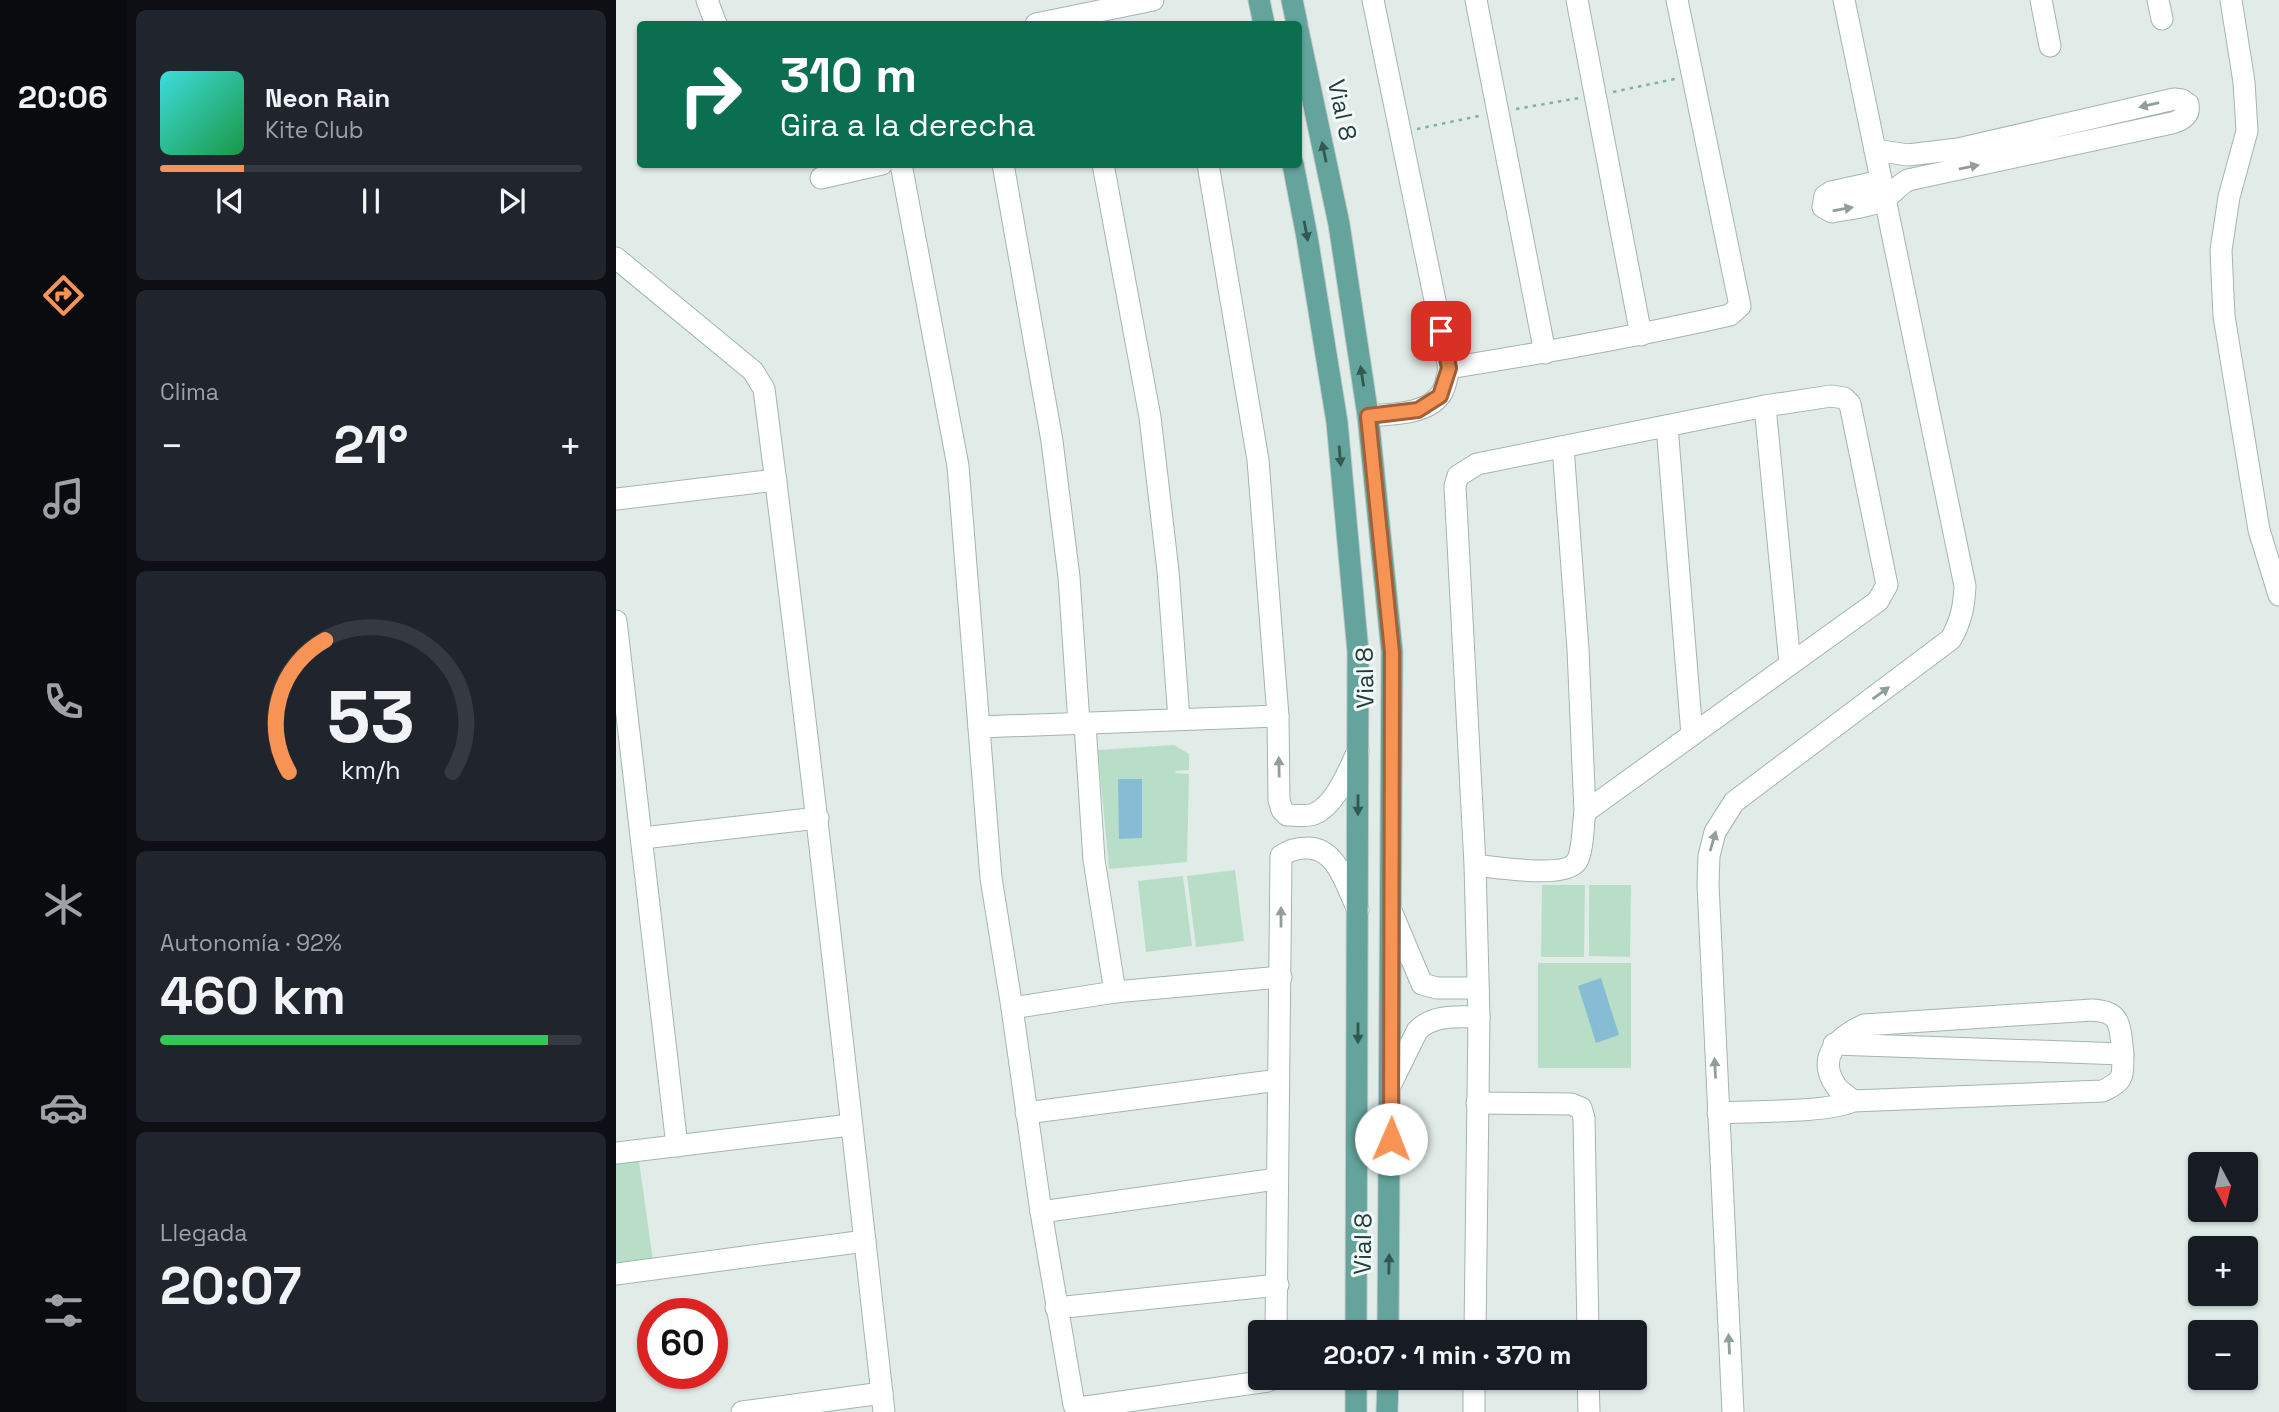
<!DOCTYPE html>
<html lang="es">
<head>
<meta charset="utf-8">
<style>
  body { margin:0; font-family:"Space Grotesk",sans-serif; background:#20242c; color:#f1f3f6; height:100vh; display:flex; flex-direction:column; font-size:26px; white-space:nowrap }
  * { box-sizing:border-box; margin:0 }
  p { font-size:23px; color:#9ea1a6 }
  .icon { flex:none; width:38px; height:38px; fill:none; stroke:currentColor; stroke-width:2; stroke-linecap:round; stroke-linejoin:round }
  .map { position:relative; flex:1; overflow:hidden }
  .sheet { display:flex; flex-direction:column; gap:10px; padding:10px; background:#0d0f14; width:490px }
  .sheet>* { flex:none }
  .guide { position:absolute; left:21px; top:21px; width:665px; height:147px; border-radius:7px; box-shadow:0 2px 5px #0004; background:#0b6e4f; color:#fff; overflow:hidden }
  .needle { width:46px; rotate:173deg }
  .controls { position:absolute; left:1572px; top:1152px; display:grid; gap:14px }
  .controls a { display:grid; place-items:center; width:70px; height:70px; border-radius:7px; background:#171b24; box-shadow:0 2px 5px #0004; font-size:35px }
  .speed { position:absolute; left:21px; top:1298px; display:flex; gap:14px; font-size:35px; font-weight:700; text-align:center }
  .speed>* { display:grid; place-content:center; width:91px; height:91px; border-radius:50%; background:#171b24; box-shadow:0 2px 5px #0004; line-height:1 }
  .speed .limit { border:10px solid #d22; background:#fff; color:#111 }
  .pin { position:absolute; display:grid; place-items:center; width:60px; height:60px; color:#fff; margin:-30px; border-radius:14px; box-shadow:0 4px 10px #0006 }
  .me { position:absolute; width:77px; margin:-38px; rotate:1deg; stroke-linejoin:round; filter:drop-shadow(0 0 5px #0008) }
  .turn { display:flex; align-items:center; gap:24px; height:147px; padding:0 28px; font-size:32px }
  .turn .icon { width:91px; height:91px; stroke-width:2.5 }
  .turn b { display:block; font-size:49px; line-height:60px }
  .big { font-size:52px; font-weight:700; line-height:1.1 }
  .sheet .widget { flex:1; display:flex; flex-direction:column; justify-content:center; gap:10px; min-width:0; padding:0 24px; border-radius:10px; background:#20242c }
  .sheet .dial { align-items:center; gap:0 }
  .dial svg { height:182px; overflow:visible; fill:none; stroke:#363941; stroke-width:7; stroke-linecap:round; text-anchor:middle }
  .dial text { fill:#f1f3f6; stroke:none }
  .song { display:flex; align-items:center; gap:21px }
  .cover { width:84px; height:84px; border-radius:10px; background:linear-gradient(135deg,hsl(180 70% 55%),hsl(140 70% 35%)) }
  .played { height:7px; border-radius:4px; background:linear-gradient(90deg,#f79354 20%,#363941 20%) }
  .keys { display:flex; justify-content:space-around; direction:ltr }
  .heat { display:flex; justify-content:space-between; align-items:center; font-size:38px; direction:ltr }
  .charge { height:10px; border-radius:5px; background:linear-gradient(90deg,#34c759 92%,#363941 0) }
  .trip { position:absolute; left:632px; top:1320px; width:399px; height:70px; border-radius:7px; background:#171b24; box-shadow:0 2px 5px #0004; font-weight:700; line-height:70px; text-align:center }
  main { display:flex; flex:1; min-height:0 }
  .tab-bar { display:flex; flex-direction:column; width:126px; justify-content:space-around; align-items:center; background:#090b0e; color:#9ea1a6 }
  .tab-bar .icon { width:49px; height:49px }
  .tab-bar .active { color:#f79354 }
  .tab-bar b { font-size:32px; color:#f1f3f6 }
  .map>svg:first-child { display:block }
</style>
</head>
<body>
<main>
<nav class="tab-bar">
<b>20:06</b>
<svg class="icon active" aria-label="directions" viewBox="0 0 24 24"><path d="M12 3l9 9-9 9-9-9zM9 14v-3h6M13 9l2 2-2 2"/></svg>
<svg class="icon" aria-label="music" viewBox="0 0 24 24"><path d="M9 18V5l10-2v13"/><circle cx="6" cy="18" r="3"/><circle cx="16" cy="16" r="3"/></svg>
<svg class="icon" aria-label="phone" viewBox="0 0 24 24"><path d="M5 4h4l2 5-3 2q2 4 5 5l2-3 5 2v4C11 20 4 13 5 4z"/></svg>
<svg class="icon" aria-label="climate" viewBox="0 0 24 24"><path d="M12 3v18M4 7l16 10M4 17L20 7"/></svg>
<svg class="icon" aria-label="car" viewBox="0 0 24 24"><path d="M5 17H2v-5l4-1 3-4h7l3 4 3 1v5h-3M9 17h6M6 11h13"/><circle cx="7" cy="17" r="2"/><circle cx="17" cy="17" r="2"/></svg>
<svg class="icon" aria-label="filters" viewBox="0 0 24 24"><path d="M4 7h16M4 17h16"/><circle cx="9" cy="7" r="2"/><circle cx="15" cy="17" r="2"/></svg>
</nav>
<section class="sheet">
<div class="widget">
<div class="song"><i class="cover"></i><div><b>Neon Rain</b><p>Kite Club</p></div></div>
<div class="played"></div>
<div class="keys"><svg class="icon" aria-label="previous" viewBox="0 0 24 24"><path d="M18 5L8 12l10 7zM5 5v14"/></svg><svg class="icon" aria-label="pause" viewBox="0 0 24 24"><path d="M8 5v14M16 5v14"/></svg><svg class="icon" aria-label="next" viewBox="0 0 24 24"><path d="M6 5l10 7-10 7zM19 5v14"/></svg></div>
</div>
<div class="widget"><p>Clima</p>
<div class="heat"><a>−</a><b class="big">21°</b><a>+</a></div>
</div>
<div class="widget dial"><svg viewBox="0 0 100 80">
<path d="M14 69A42 42 0 1 1 86 69"/>
<path d="M14 69A42 42 0 0 1 30 11" stroke="#f79354"/>
<text x="50" y="56" font-size="32" font-weight="700">53</text>
<text x="50" y="72" font-size="11">km/h</text>
</svg></div>
<div class="widget"><p>Autonomía · 92%</p><b class="big">460 km</b><div class="charge"></div></div>
<div class="widget"><p>Llegada</p><b class="big">20:07</b></div>
</section>
<div class="map">
<svg width="1663" height="1412" viewBox="0 0 1663 1412">
  <rect width="100%" height="100%" fill="#e1ece9"/>
  <g fill="#b9dec8">
    <polygon points="558,745 573,754 573,770 559,771 560,773 573,774 571,862 493,869 482,750"/>
    <polygon points="619,870 628,941 580,947 571,876"/>
    <polygon points="567,876 576,946 530,952 522,881"/>
    <polygon points="926,885 969,885 968,957 925,957"/>
    <polygon points="973,885 1015,885 1014,957 973,956"/>
    <rect x="922" y="963" width="93" height="105"/>
    <polygon points="23,1161 37,1261 0,1266 0,1164"/>
  </g>
  <g fill="#87bdd4">
    <polygon points="502,779 526,779 526,838 503,839"/>
    <polygon points="985,978 1003,1035 980,1043 962,986"/>
  </g>
  <g fill="none" stroke-linecap="round" stroke-linejoin="round">
    <g stroke="#a4b4b1" stroke-width="23">
      <g id="minor">
        <polyline points="91,0 100,24"/>
        <polyline points="860,0 929,353"/>
        <polyline points="961,0 1025,335"/>
        <polyline points="1425,0 1434,46"/>
        <polyline points="1542,0 1546,19"/>
        <polyline points="1615,0 1628,82 1631,131 1613,197 1605,250 1608,316 1643,530 1663,595"/>
        <polyline points="420,24 537,0"/>
        <path d="M 1259,150 L 1292,155 L 1342,149 L 1558,99 L 1566,100 L 1572,104 C 1574,115 1566,120 1556,123 L 1292,180 C 1283,185 1278,192 1270,198 C 1259,206 1230,209 1216,212 L 1207,207 L 1209,196 L 1215,192 L 1265,181"/>
        <polyline points="285,164 342,466 375,878 396,1008 425,1212 458,1405 463,1408 652,1381 656,1377"/>
        <polyline points="387,164 436,441 453,577 463,723"/>
        <polyline points="487,164 534,417 552,571 563,719"/>
        <path d="M 592,164 L 642,460 L 662,716 L 663,800 L 666,810 L 671,815 C 679,815 691,817 698,814 C 720,805 732,771 742,751"/>
        <polyline points="205,178 266,164"/>
        <path d="M 0,258 L 137,371 L 148,389 C 192,730 230,1071 268,1412"/>
        <path d="M 833,368 C 927,353 1021,336 1114,315 L 1124,306 L 1061,0"/>
        <polyline points="1149,406 1174,664"/>
        <path d="M 752,416 C 774,414 811,415 825,394 C 830,387 831,376 833,368 L 757,0"/>
        <polyline points="1051,426 1076,735"/>
        <polyline points="947,447 962,649 969,812"/>
        <polyline points="0,499 160,480"/>
        <polyline points="0,621 61,1146"/>
        <polyline points="469,724 478,860 499,992"/>
        <polyline points="363,727 662,716"/>
        <polyline points="27,838 202,818"/>
        <polyline points="776,913 806,984 821,988 862,988"/>
        <polyline points="396,1008 499,992 665,977"/>
        <polyline points="1218,1044 1507,1054"/>
        <path d="M 775,1084 L 801,1031 C 817,1014 841,1017 863,1017"/>
        <polyline points="861,1103 955,1104 965,1108 968,1118 972,1332"/>
        <polyline points="410,1113 662,1080"/>
        <path d="M 1102,1113 C 1133,1111 1212,1113 1237,1101 L 1487,1091 C 1494,1087 1502,1084 1505,1077 C 1509,1069 1506,1030 1501,1021 C 1496,1012 1486,1011 1476,1010 L 1248,1025 C 1222,1037 1200,1057 1220,1086 C 1224,1092 1232,1096 1237,1101"/>
        <polyline points="0,1153 234,1125"/>
        <polyline points="425,1212 661,1179"/>
        <polyline points="0,1274 249,1241"/>
        <polyline points="440,1308 662,1285"/>
        <path d="M 660,1332 L 665,856 C 673,850 681,848 691,848 C 721,847 731,888 742,910"/>
        <path d="M 859,1332 L 863,1017 L 859,865 L 839,486 L 842,476 L 861,464 L 1149,406 L 1215,396 L 1228,398 L 1234,404 L 1271,585 L 1262,601 L 969,812 C 967,824 967,851 961,861 C 950,879 879,867 859,865"/>
        <polyline points="972,1377 973,1412"/>
        <polyline points="126,1412 266,1393"/>
        <polyline points="858,1412 858,1377"/>
        <path d="M 1117,1412 L 1092,884 L 1093,856 L 1099,832 L 1118,802 L 1335,639 C 1345,621 1348,607 1349,586 L 1228,0"/>
      </g>
    </g>
    <g stroke="#c1c9c8" stroke-width="23">
      <g id="major">
        <polyline points="643,0 648,24"/>
        <polyline points="676,0 681,24"/>
        <polyline points="682,30 723,224 752,416 776,652 772,1332"/>
        <polyline points="677,164 691,237 721,422 742,652 740,1332"/>
        <polyline points="740,1412 740,1377"/>
        <polyline points="771,1412 772,1377"/>
      </g>
    </g>
    <g stroke="#80b1a9" stroke-width="2.5" stroke-dasharray="3.5 5" stroke-linecap="butt">
      <polyline points="997,92 1059,79"/>
      <polyline points="900,109 963,98"/>
      <polyline points="801,129 863,116"/>
    </g>
    <use href="#minor" stroke="#fff" stroke-width="21"/>
    <use href="#major" stroke="#64a49c" stroke-width="21"/>
  </g>
  <defs><path id="oneway-solid" d="M-6-.8H1V-3.2L6.5 0L1 3.2V.8H-6Z" transform="scale(1.75)"/></defs>
  <g fill="#909e9c">
    <use href="#oneway-solid" transform="translate(1533 105) rotate(167)"/>
    <use href="#oneway-solid" transform="translate(1353 167) rotate(-12)"/>
    <use href="#oneway-solid" transform="translate(1227 209) rotate(-10)"/>
    <use href="#oneway-solid" transform="translate(1265 693) rotate(-36)"/>
    <use href="#oneway-solid" transform="translate(663 767) rotate(-91)"/>
    <use href="#oneway-solid" transform="translate(1097 841) rotate(-74)"/>
    <use href="#oneway-solid" transform="translate(665 917) rotate(-90)"/>
    <use href="#oneway-solid" transform="translate(1099 1068) rotate(-93)"/>
    <use href="#oneway-solid" transform="translate(1113 1344) rotate(-93)"/>
  </g>
  <g fill="#325852">
    <use href="#oneway-solid" transform="translate(708 152) rotate(-102)"/>
    <use href="#oneway-solid" transform="translate(690 231) rotate(79)"/>
    <use href="#oneway-solid" transform="translate(746 376) rotate(-99)"/>
    <use href="#oneway-solid" transform="translate(724 456) rotate(85)"/>
    <use href="#oneway-solid" transform="translate(742 805) rotate(90)"/>
    <use href="#oneway-solid" transform="translate(742 1033) rotate(90)"/>
    <use href="#oneway-solid" transform="translate(773 1264) rotate(-89)"/>
  </g>
  <g fill="none" stroke-linecap="round" stroke-linejoin="round">
    <g stroke="#a16037" stroke-width="18">
      <polyline id="route" points="775,1139 776,652 752,416 802,410 824,396 833,368 825,331"/>
    </g>
    <use href="#route" stroke="#f79354" stroke-width="12"/>
  </g>
  <g text-anchor="middle" stroke-width="6" stroke-linejoin="round" paint-order="stroke">
    <g font-size="24" fill="#213e3a" stroke="#f2f9f6">
      <text transform="translate(726 110) rotate(78)" y="8">Vial 8</text>
      <text transform="translate(749 678) rotate(-91)" y="8">Vial 8</text>
      <text transform="translate(747 1244) rotate(-89)" y="8">Vial 8</text>
    </g>
  </g>
</svg>
<div class="controls">
<a><svg class="needle" viewBox="-14 -14 28 28"><path d="M0-13l5 13h-10z" fill="#e53935"/><path d="M0 13l5-13h-10z" fill="#9ea1a6"/></svg></a>
<a>+</a>
<a>−</a>
</div>
<div class="speed"><div class="limit">60</div></div>
<div class="pin" style="left:825px;top:331px;background:#d93025"><svg class="icon" aria-label="arrive" viewBox="0 0 24 24"><path d="M6 21V4h12l-3 4 3 4H6"/></svg></div>
<svg class="me" style="left:775px;top:1139px" viewBox="-20 -20 40 40"><circle r="19" fill="#fff"/><path d="M0-13L10 11 0 6-10 11z" fill="#f79354"/></svg>
<div class="trip">20:07 · 1 min · 370 m</div>
<div class="guide">
<div class="turn"><svg class="icon" aria-label="right" viewBox="0 0 24 24"><path d="M7 20v-9h11M14 6l5 5-5 5"/></svg><div><b>310 m</b>Gira a la derecha</div></div>
</div>
</div>
</main>
</body>
</html>
